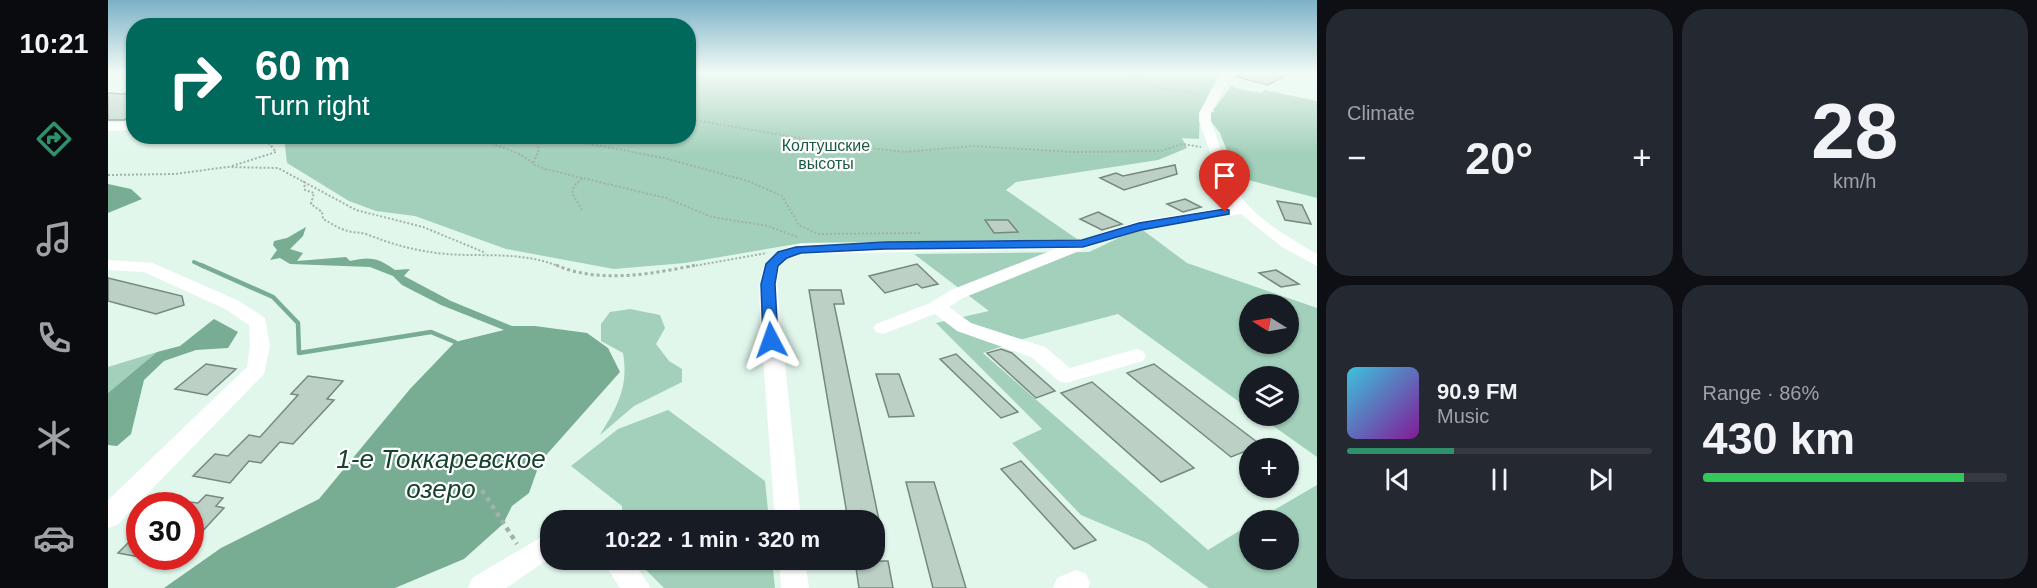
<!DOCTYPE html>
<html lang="en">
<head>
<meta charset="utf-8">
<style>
  body { margin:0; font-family:Arial,sans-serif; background:#242831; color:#f1f3f6; height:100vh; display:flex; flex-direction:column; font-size:22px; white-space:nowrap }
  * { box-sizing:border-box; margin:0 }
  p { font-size:20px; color:#9ea1a6 }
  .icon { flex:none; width:33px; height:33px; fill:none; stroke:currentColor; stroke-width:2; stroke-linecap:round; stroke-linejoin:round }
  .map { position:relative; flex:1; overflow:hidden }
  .details { display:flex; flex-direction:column; gap:9px; padding:9px; background:#0d0f14; width:720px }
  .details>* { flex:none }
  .banner { position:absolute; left:18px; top:18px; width:570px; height:126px; border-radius:24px; box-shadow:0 2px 4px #0004; background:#00695c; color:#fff; overflow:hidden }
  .needle { width:39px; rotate:281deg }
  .buttons { position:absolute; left:1131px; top:294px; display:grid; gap:12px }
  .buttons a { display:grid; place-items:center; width:60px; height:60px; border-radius:50%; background:#171b24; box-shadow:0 2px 4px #0004; font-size:30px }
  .speed { position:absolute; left:18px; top:492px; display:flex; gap:12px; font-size:30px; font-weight:700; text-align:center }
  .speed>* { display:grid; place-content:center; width:78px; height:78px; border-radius:50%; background:#171b24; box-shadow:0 2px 4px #0004; line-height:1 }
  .speed .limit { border:9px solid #d22; background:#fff; color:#111 }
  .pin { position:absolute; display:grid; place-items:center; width:51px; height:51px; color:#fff; margin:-62px -26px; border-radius:50% 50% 50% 0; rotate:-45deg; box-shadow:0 0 6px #0007 }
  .pin .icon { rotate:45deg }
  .me { position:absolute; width:66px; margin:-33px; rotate:356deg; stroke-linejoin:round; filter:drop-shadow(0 0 4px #0008) }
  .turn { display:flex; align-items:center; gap:21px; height:126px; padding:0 30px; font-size:27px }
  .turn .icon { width:78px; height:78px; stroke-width:2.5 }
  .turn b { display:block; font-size:42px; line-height:51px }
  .big { font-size:45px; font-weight:800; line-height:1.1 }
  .details .tile { flex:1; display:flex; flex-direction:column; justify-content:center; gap:9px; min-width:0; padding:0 21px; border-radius:24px; background:#242831 }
  .details .dial { align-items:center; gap:0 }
  .dial b { font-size:78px; line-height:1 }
  .song { display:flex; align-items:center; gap:18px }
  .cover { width:72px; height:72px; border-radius:9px; background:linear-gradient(135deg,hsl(190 70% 55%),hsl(290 70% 35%)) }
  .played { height:6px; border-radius:3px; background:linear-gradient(90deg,#2f916b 35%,#363941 35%) }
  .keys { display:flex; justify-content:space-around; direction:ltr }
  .heat { display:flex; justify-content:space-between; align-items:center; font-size:33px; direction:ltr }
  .charge { height:9px; border-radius:4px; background:linear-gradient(90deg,#34c759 86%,#363941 0) }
  .details .tiles { flex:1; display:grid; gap:9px; grid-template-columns:repeat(2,1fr) }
  .trip { position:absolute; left:432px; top:510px; width:345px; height:60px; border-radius:24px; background:#171b24; box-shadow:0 2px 4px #0004; font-weight:800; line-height:60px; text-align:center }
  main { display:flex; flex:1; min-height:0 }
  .tab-bar { display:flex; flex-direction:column; width:108px; justify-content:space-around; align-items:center; background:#090b0e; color:#9ea1a6 }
  .tab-bar .icon { width:42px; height:42px }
  .tab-bar .active { color:#2f916b }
  .tab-bar b { font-size:27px; color:#f1f3f6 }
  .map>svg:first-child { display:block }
</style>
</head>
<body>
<main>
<nav class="tab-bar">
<b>10:21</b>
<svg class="icon active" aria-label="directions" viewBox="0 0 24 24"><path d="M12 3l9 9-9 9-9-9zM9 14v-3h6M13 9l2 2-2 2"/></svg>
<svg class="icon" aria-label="music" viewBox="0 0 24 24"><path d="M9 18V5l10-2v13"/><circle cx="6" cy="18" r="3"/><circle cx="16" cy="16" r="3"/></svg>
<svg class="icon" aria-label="phone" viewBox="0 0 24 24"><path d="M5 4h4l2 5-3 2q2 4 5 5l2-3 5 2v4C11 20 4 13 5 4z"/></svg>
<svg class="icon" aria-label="climate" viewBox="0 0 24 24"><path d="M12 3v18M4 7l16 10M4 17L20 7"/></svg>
<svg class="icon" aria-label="car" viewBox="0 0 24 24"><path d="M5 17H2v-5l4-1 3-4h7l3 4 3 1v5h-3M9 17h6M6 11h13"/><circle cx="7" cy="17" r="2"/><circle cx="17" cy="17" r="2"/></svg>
</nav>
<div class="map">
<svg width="1209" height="588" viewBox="0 0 1209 588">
  <rect width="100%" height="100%" fill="#e1f7ec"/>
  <g fill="#a2d0ba" fill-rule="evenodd">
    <polygon points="581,73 1111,73 1096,104 1106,109 1124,85 1130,89 1154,93 1156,90 1209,101 1209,198 1129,177 1112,133 1098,115 1107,111 1095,105 1092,111 1091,139 1074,138 1079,148 1050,160 908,182 898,190 969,239 694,243 577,263 506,269 398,249 307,216 268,211 241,201 179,163 176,137 580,136"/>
    <path d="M 1032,228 L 1079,263 L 1209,308 L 1209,457 L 1151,416 L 1180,416 L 1180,376 L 1142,376 L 1141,409 L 1010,314 L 915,339 L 875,353 L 1100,550 L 1141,525 L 1142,560 L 1180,560 L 1180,520 L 1149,520 L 1209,485 L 1209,588 L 1101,588 L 1039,543 L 973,515 L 904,443 L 934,429 L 828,323 L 881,311 L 806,254 L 981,252 ZM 1142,304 L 1180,304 L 1180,344 L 1142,344 Z"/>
    <path d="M 522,309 L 552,315 L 557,328 L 548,344 L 561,361 L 574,369 L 574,382 L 526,406 L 492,435 C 509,407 521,387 515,353 L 493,341 L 493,324 L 502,312 Z"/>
    <polygon points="49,352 0,393 0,367"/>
    <polygon points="560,410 657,481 661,520 514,520 514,506 463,466 510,429"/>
    <polygon points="528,560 664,560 667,588 556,588"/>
  </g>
  <g fill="#78ac93">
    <polygon points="0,184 23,189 34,199 0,213"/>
    <path d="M 198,227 L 195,236 L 182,249 L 195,253 L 189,261 L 238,257 L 242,261 C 262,256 271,258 287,270 L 302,269 L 296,276 L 343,301 L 404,326 L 427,326 L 479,333 L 500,348 L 512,372 L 432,462 L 421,493 L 404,506 L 395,524 L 356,559 L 287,588 L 56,588 L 113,548 L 211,499 L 302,389 L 347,342 L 396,330 L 333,305 L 294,285 L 285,276 L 262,267 L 182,264 L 172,258 L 162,260 L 169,250 L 165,245 L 166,241 L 179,238 Z"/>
    <polygon points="106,319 130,332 120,348 88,350 56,361 36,380 23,434 9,446 0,445 0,393 49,352 72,346"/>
  </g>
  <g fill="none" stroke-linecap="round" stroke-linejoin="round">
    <polyline stroke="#78ac93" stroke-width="4" points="86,262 97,267"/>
    <polyline stroke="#78ac93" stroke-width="4.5" points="93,265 165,297 190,323 191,353 323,332 347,342"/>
  </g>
  <g fill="#bcd0c6" stroke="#75897f" stroke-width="1.5">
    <polygon points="1130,73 1181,73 1160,85 1129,77"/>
    <polygon points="26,90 26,116 16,120 0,120 0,93 16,94"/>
    <polygon points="1067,165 1069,174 1016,190 992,178 1008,173 1015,176"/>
    <polygon points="1077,199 1093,207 1075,212 1059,204"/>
    <polygon points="1169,201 1194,205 1203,224 1177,220"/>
    <polygon points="990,212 1014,224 994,230 972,219"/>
    <polygon points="877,220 900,220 910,232 886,233"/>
    <polygon points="809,264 830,284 814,288 809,284 777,293 761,276"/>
    <polygon points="1168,270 1191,284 1173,287 1151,273"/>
    <polygon points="0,278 74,296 76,305 48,314 0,301"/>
    <polygon points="701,290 733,290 736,304 726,304 771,520 740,520"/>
    <polygon points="893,349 904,353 947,391 928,398 879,353"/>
    <polygon points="848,354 910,412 893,418 832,359"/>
    <polygon points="98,364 128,369 99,395 67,389"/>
    <polygon points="1046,364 1153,445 1123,457 1019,373"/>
    <polygon points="768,374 791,374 806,416 781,417"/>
    <polygon points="200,376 235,381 219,399 226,400 185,444 172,442 153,463 141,461 122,483 85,476 107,454 120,456 141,435 152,437 190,395 183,394"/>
    <polygon points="984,382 1086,468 1053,482 953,393"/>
    <polygon points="913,461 988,540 966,549 893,469"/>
    <polygon points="798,482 826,482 858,588 825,588"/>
    <polygon points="98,495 115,498 108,506 116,508 91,535 82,534 82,502 90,503"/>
    <polygon points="32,531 32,557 10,553"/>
    <polygon points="747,561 780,561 785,588 751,588"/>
  </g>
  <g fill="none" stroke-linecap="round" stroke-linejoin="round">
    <g stroke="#a0b2a9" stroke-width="2" stroke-dasharray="2 2" stroke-linecap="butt">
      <polyline points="1013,73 1051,88 1095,94"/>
      <polyline points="580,82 599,73"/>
      <polyline points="580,119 727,144 797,152 866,146 964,152 1053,151 1074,144 1093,147"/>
      <polyline points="218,136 256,139 291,136"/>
      <polyline points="361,136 410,153 425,163"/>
      <polyline points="418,136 429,144 431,149 425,164 437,169 558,198 604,217 660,226 689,237"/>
      <polyline points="441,136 556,158 640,181 674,196 691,225 710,234 814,233"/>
      <polyline points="124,166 168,152 159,141 159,136"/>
      <polyline points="0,175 67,174 119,167 170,168 248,210 315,227 378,253"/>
      <path d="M 196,181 L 197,190 L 206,193 L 203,204 L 214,212 L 215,219 C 223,223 231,229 240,231 C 246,233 252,232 258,234 C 286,245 308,251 338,254 C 376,257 416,251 452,267"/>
      <polyline points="474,210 464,193 466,186 475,178"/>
      <polyline points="580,267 659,253"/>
    </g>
    <path stroke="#a0b2a9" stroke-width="3" stroke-dasharray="3 3" stroke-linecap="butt" d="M 448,265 C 491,284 544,274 588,265"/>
    <polyline stroke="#a0b2a9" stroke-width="4.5" stroke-dasharray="4.5 4.5" stroke-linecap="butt" points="374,490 409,544"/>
    <g fill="#fff" fill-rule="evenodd">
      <path d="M 1114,73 L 1124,73 L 1103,113 L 1103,121 C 1112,144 1118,174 1132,195 C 1149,220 1183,239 1209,254 L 1209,266 L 1174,247 L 1133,214 L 1034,230 L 981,247 L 855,298 L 841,307 L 863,323 L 937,347 L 962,368 L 1028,349 L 1035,351 L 1038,356 L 1035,361 L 958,383 L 951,381 L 923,357 L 849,331 L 827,314 L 775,334 L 768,332 L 765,328 L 768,324 L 822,303 L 843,290 L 947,249 L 694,254 L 681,259 L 672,266 L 669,284 L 693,520 L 667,520 L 652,317 C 651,277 647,255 692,244 L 974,239 L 1031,221 L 1126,206 L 1117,194 L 1091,121 L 1091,113 Z"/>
      <polygon points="1202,73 1209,73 1209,76 1203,75"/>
      <polygon points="26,122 26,130 0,131 0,123"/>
      <polygon points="0,260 45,263 131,301 157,318 162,346 156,374 9,525 0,528 0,500 139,367 142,346 141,325 117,309 36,272 0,270"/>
      <polygon points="442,532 442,558 398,588 360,588 364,578"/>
      <polygon points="494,560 524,560 543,588 512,588"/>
      <polygon points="671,560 697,560 701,588 673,588"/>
      <polygon points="968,570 978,574 982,583 980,588 945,588 949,578"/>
    </g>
  </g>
  <linearGradient id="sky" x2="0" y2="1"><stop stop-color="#7bb1c6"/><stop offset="0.47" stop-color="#f2fbf6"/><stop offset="1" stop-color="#f2fbf6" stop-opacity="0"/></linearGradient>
  <rect width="1209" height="155" fill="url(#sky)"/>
  <polygon fill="#1a73e8" stroke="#114b97" stroke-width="1.5" points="1117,209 1121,210 1121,214 1033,230 975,247 777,249 693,253 679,258 670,266 667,284 670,340 663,345 655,340 653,284 658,264 670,252 688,247 777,242 974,240 1031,223"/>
  <g text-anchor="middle" stroke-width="4.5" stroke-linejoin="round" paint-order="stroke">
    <g font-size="16" fill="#1b5b42" stroke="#fff">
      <text x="718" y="151">Колтушские<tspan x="718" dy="18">высоты</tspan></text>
    </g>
    <g font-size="26" font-style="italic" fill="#164230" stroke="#fff">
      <text x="333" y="468">1-е Токкаревское<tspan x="333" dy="30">озеро</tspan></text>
    </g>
  </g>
</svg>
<div class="buttons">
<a><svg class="needle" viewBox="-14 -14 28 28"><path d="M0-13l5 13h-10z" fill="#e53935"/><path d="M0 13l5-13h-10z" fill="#9ea1a6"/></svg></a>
<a><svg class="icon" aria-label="layers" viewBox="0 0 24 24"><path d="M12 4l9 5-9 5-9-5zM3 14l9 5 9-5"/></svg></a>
<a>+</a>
<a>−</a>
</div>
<div class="speed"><div class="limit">30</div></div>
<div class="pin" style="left:1117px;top:212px;background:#d93025"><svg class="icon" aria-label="arrive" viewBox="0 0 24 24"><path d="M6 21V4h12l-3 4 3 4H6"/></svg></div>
<svg class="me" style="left:663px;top:340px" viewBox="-20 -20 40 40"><path d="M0-17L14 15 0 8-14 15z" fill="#1a73e8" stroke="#fff" stroke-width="4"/></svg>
<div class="trip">10:22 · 1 min · 320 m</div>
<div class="banner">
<div class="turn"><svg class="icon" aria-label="right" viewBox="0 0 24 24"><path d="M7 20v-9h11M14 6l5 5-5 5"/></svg><div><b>60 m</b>Turn right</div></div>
</div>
</div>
<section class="details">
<div class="tiles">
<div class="tile"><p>Climate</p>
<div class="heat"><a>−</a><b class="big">20°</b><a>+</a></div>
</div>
<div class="tile dial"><b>28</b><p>km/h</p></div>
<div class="tile">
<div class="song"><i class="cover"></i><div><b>90.9 FM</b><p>Music</p></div></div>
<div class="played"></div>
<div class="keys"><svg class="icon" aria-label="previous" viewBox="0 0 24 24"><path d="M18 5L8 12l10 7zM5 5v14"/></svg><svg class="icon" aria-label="pause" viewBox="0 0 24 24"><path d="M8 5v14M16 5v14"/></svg><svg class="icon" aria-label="next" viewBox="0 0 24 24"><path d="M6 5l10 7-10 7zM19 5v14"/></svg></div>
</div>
<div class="tile"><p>Range · 86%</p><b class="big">430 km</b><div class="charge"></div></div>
</div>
</section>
</main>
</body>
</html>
